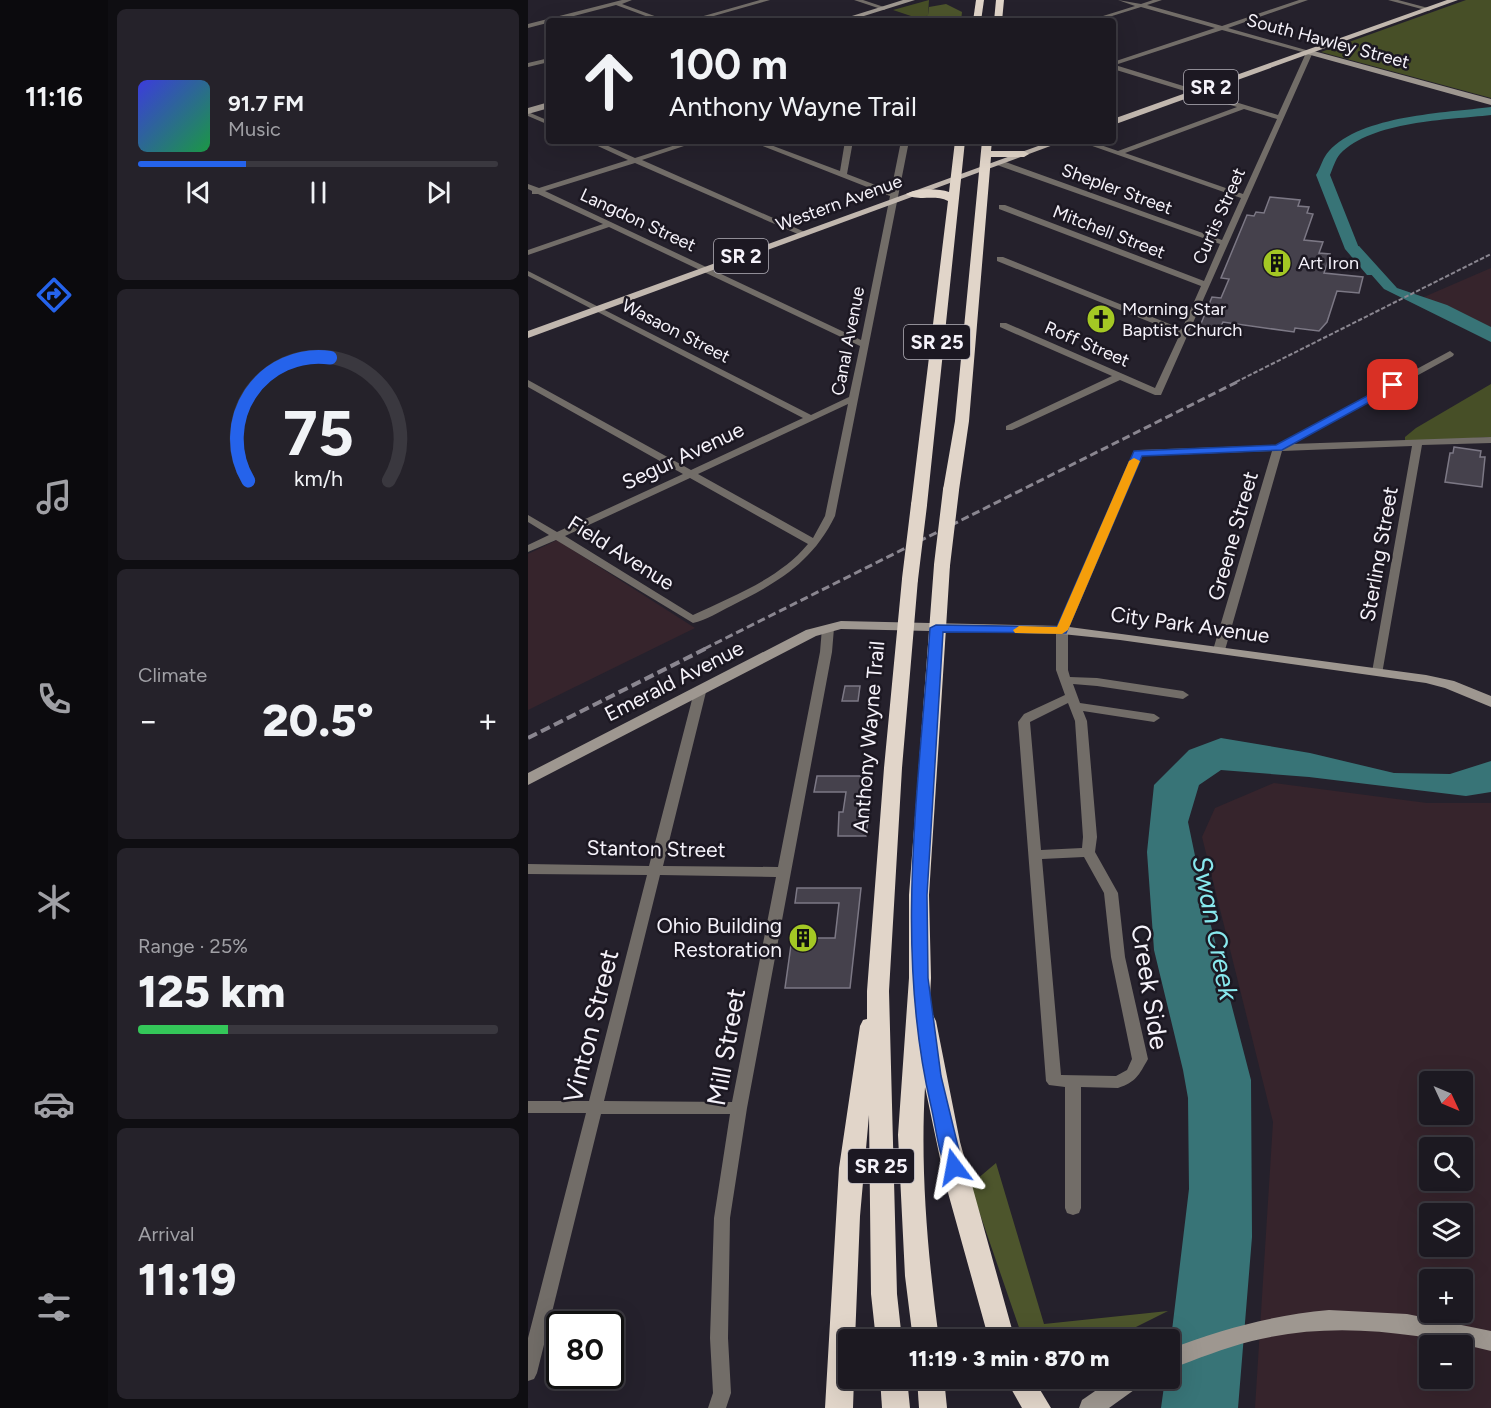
<!DOCTYPE html>
<html lang="en">
<head>
<meta charset="utf-8">
<style>
  body { margin:0; font-family:Figtree,sans-serif; background:#25222a; color:#f1f3f6; height:100vh; display:flex; flex-direction:column; font-size:22px; white-space:nowrap }
  * { box-sizing:border-box; margin:0 }
  p { font-size:20px; color:#a0a0a5 }
  .icon { flex:none; width:33px; height:33px; fill:none; stroke:currentColor; stroke-width:2; stroke-linecap:round; stroke-linejoin:round }
  .map { position:relative; flex:1; overflow:hidden }
  .side { display:flex; flex-direction:column; gap:9px; padding:9px; background:#0f0e12; width:420px }
  .side>* { flex:none }
  .banner { position:absolute; left:18px; top:18px; width:570px; height:126px; border-radius:6px; box-shadow:0 6px 24px #0002,0 0 0 2px #3a383f; background:#1c1921; color:#f1f3f6; overflow:hidden }
  .needle { width:39px; rotate:134deg }
  .fabs { position:absolute; left:891px; top:1071px; display:grid; gap:12px }
  .fabs a { display:grid; place-items:center; width:54px; height:54px; border-radius:6px; background:#1c1921; box-shadow:0 6px 24px #0002,0 0 0 2px #3a383f; font-size:30px }
  .speed { position:absolute; left:18px; top:1311px; display:flex; gap:12px; font-size:30px; font-weight:700; text-align:center }
  .speed>* { display:grid; place-content:center; width:78px; height:78px; border-radius:50%; background:#1c1921; box-shadow:0 6px 24px #0002,0 0 0 2px #3a383f; line-height:1 }
  .speed .limit { border:3px solid #111; border-radius:9px; background:#fff; color:#111 }
  .pin { position:absolute; display:grid; place-items:center; width:51px; height:51px; color:#fff; margin:-26px; border-radius:12px; box-shadow:0 3px 9px #0006 }
  .me { position:absolute; width:66px; margin:-33px; rotate:347deg; stroke-linejoin:round; filter:drop-shadow(0 0 4px #0008) }
  .turn { display:flex; align-items:center; gap:21px; height:126px; padding:0 24px; font-size:27px }
  .turn .icon { width:78px; height:78px; stroke-width:2.5 }
  .turn b { display:block; font-size:42px; line-height:51px }
  .big { font-size:45px; font-weight:800; line-height:1.1 }
  .side .widget { flex:1; display:flex; flex-direction:column; justify-content:center; gap:9px; min-width:0; padding:0 21px; border-radius:9px; background:#25222a }
  .side .dial { align-items:center; gap:0 }
  .dial svg { height:156px; overflow:visible; fill:none; stroke:#3a383f; stroke-width:7; stroke-linecap:round; text-anchor:middle }
  .dial text { fill:#f1f3f6; stroke:none }
  .song { display:flex; align-items:center; gap:18px }
  .cover { width:72px; height:72px; border-radius:9px; background:linear-gradient(135deg,hsl(240 70% 55%),hsl(140 70% 35%)) }
  .played { height:6px; border-radius:3px; background:linear-gradient(90deg,#2563eb 30%,#3a383f 30%) }
  .keys { display:flex; justify-content:space-around; direction:ltr }
  .heat { display:flex; justify-content:space-between; align-items:center; font-size:33px; direction:ltr }
  .charge { height:9px; border-radius:4px; background:linear-gradient(90deg,#34c759 25%,#3a383f 0) }
  .trip { position:absolute; left:310px; top:1329px; width:342px; height:60px; border-radius:6px; background:#1c1921; box-shadow:0 6px 24px #0002,0 0 0 2px #3a383f; font-weight:800; line-height:60px; text-align:center }
  main { display:flex; flex:1; min-height:0 }
  .menu { display:flex; flex-direction:column; width:108px; justify-content:space-around; align-items:center; background:#0b0a0d; color:#a0a0a5 }
  .menu .icon { width:42px; height:42px }
  .menu .current { color:#2563eb }
  .menu b { font-size:27px; color:#f1f3f6 }
  .map>svg:first-child { display:block }
</style>
</head>
<body>
<main>
<nav class="menu">
<b>11:16</b>
<svg class="icon current" aria-label="directions" viewBox="0 0 24 24"><path d="M12 3l9 9-9 9-9-9zM9 14v-3h6M13 9l2 2-2 2"/></svg>
<svg class="icon" aria-label="music" viewBox="0 0 24 24"><path d="M9 18V5l10-2v13"/><circle cx="6" cy="18" r="3"/><circle cx="16" cy="16" r="3"/></svg>
<svg class="icon" aria-label="phone" viewBox="0 0 24 24"><path d="M5 4h4l2 5-3 2q2 4 5 5l2-3 5 2v4C11 20 4 13 5 4z"/></svg>
<svg class="icon" aria-label="climate" viewBox="0 0 24 24"><path d="M12 3v18M4 7l16 10M4 17L20 7"/></svg>
<svg class="icon" aria-label="car" viewBox="0 0 24 24"><path d="M5 17H2v-5l4-1 3-4h7l3 4 3 1v5h-3M9 17h6M6 11h13"/><circle cx="7" cy="17" r="2"/><circle cx="17" cy="17" r="2"/></svg>
<svg class="icon" aria-label="filters" viewBox="0 0 24 24"><path d="M4 7h16M4 17h16"/><circle cx="9" cy="7" r="2"/><circle cx="15" cy="17" r="2"/></svg>
</nav>
<section class="side">
<div class="widget">
<div class="song"><i class="cover"></i><div><b>91.7 FM</b><p>Music</p></div></div>
<div class="played"></div>
<div class="keys"><svg class="icon" aria-label="previous" viewBox="0 0 24 24"><path d="M18 5L8 12l10 7zM5 5v14"/></svg><svg class="icon" aria-label="pause" viewBox="0 0 24 24"><path d="M8 5v14M16 5v14"/></svg><svg class="icon" aria-label="next" viewBox="0 0 24 24"><path d="M6 5l10 7-10 7zM19 5v14"/></svg></div>
</div>
<div class="widget dial"><svg viewBox="0 0 100 80">
<path d="M14 69A42 42 0 1 1 86 69"/>
<path d="M14 69A42 42 0 0 1 56 6" stroke="#2563eb"/>
<text x="50" y="56" font-size="32" font-weight="700">75</text>
<text x="50" y="72" font-size="11">km/h</text>
</svg></div>
<div class="widget"><p>Climate</p>
<div class="heat"><a>−</a><b class="big">20.5°</b><a>+</a></div>
</div>
<div class="widget"><p>Range · 25%</p><b class="big">125 km</b><div class="charge"></div></div>
<div class="widget"><p>Arrival</p><b class="big">11:19</b></div>
</section>
<div class="map">
<svg width="963" height="1408" viewBox="0 0 963 1408">
  <rect width="100%" height="100%" fill="#25212c"/>
  <g fill="#36242c" fill-rule="evenodd">
    <polygon points="963,268 963,342 889,300"/>
    <polygon points="29,540 167,628 0,710 0,554"/>
    <path d="M 746,783 L 899,803 L 963,803 L 963,1408 L 727,1408 L 745,1122 L 674,837 L 687,808 ZM 902,1082 L 934,1082 L 934,1114 L 902,1114 ZM 902,1148 L 934,1148 L 934,1180 L 902,1180 ZM 902,1214 L 934,1214 L 934,1246 L 902,1246 ZM 902,1280 L 934,1280 L 934,1312 L 902,1312 ZM 902,1346 L 934,1346 L 934,1378 L 902,1378 Z"/>
  </g>
  <g fill="#474f27">
    <polygon points="401,0 400,15 391,19 398,21 381,21 389,18 365,10"/>
    <polygon points="938,0 963,0 963,98 793,52"/>
    <polygon points="963,384 963,437 877,442 877,437 888,428"/>
  </g>
  <g fill="#4d552c">
    <polygon points="418,4 434,12 433,21 398,21 390,18 400,15 401,7"/>
    <polygon points="468,1163 516,1324 640,1311 584,1339 495,1339 442,1185"/>
  </g>
  <g fill="#387477">
    <polygon points="831,246 869,288 919,305 963,327 963,342 856,289 820,248"/>
    <polygon points="693,738 782,753 866,773 922,774 963,761 963,792 938,796 781,777 693,770 671,785 660,822 676,899 723,1080 724,1237 710,1408 633,1408 637,1379 642,1378 642,1347 661,1189 660,1098 655,1070 626,950 619,852 626,785 661,750"/>
  </g>
  <g fill="none" stroke-linecap="round" stroke-linejoin="round">
    <path fill="#387477" fill-rule="evenodd" d="M 963,107 L 963,115 C 919,120 844,121 812,154 C 807,160 805,168 802,175 L 831,248 L 852,272 L 849,275 L 839,275 L 817,249 L 788,175 C 793,167 795,157 801,151 C 834,115 917,113 963,107 Z"/>
  </g>
  <g fill="#45414c" stroke="#7c7885" stroke-width="1.5">
    <polygon points="742,197 772,200 770,206 781,207 779,213 785,214 776,240 795,242 791,253 802,254 796,273 835,277 831,293 809,291 799,322 791,331 767,328 766,332 695,322 692,328 672,326 684,297 693,298 701,279 693,278 719,215 726,216 728,212 736,213"/>
    <polygon points="926,447 953,451 952,457 957,457 954,487 917,482 922,453 925,453"/>
    <polygon points="317,686 332,686 330,701 314,701"/>
    <polygon points="289,776 339,776 334,812 341,812 338,836 310,836 311,812 315,812 318,792 286,792"/>
    <polygon points="269,888 333,888 322,988 257,988 264,938 307,938 311,903 267,903"/>
  </g>
  <g fill="none" stroke-linecap="round" stroke-linejoin="round">
    <g fill="#726d68" fill-rule="evenodd">
      <polygon points="94,0 104,0 94,4 140,21 131,21 88,5 0,28 0,24"/>
      <polygon points="232,0 242,0 168,21 158,21"/>
      <polygon points="326,0 335,0 359,8 356,10"/>
      <path d="M 590,0 L 613,4 L 625,0 L 634,0 L 619,5 L 694,26 L 771,0 L 780,0 L 700,28 L 785,52 L 633,395 L 627,395 L 592,380 L 484,430 L 478,430 L 478,426 L 584,376 L 472,327 L 472,323 L 478,323 L 627,388 L 652,334 L 469,261 L 469,257 L 475,257 L 654,329 L 673,286 L 471,209 L 471,205 L 477,205 L 676,281 L 692,244 L 469,165 L 469,161 L 475,161 L 694,240 L 713,198 L 550,141 L 561,141 L 590,151 L 709,107 L 585,69 L 585,62 L 687,28 L 613,7 L 568,21 L 559,21 L 607,6 ZM 694,30 L 778,53 L 750,115 L 587,65 ZM 716,109 L 749,119 L 715,194 L 597,153 Z"/>
      <polygon points="860,0 870,0 904,9 901,11"/>
      <polygon points="21,58 21,62 0,67 0,63"/>
      <polygon points="0,112 21,121 21,125 0,116"/>
      <path d="M 59,141 L 69,141 L 107,158 L 160,141 L 171,141 L 114,160 L 279,233 L 272,235 L 107,163 L 17,191 L 333,340 L 362,196 L 222,141 L 232,141 L 312,171 L 317,141 L 325,141 L 319,174 L 363,191 L 373,141 L 381,141 L 307,516 C 284,563 249,583 203,606 C 191,612 178,620 165,623 L 28,540 L 0,552 L 0,545 L 21,535 L 0,522 L 0,515 L 29,532 L 155,474 L 0,387 L 0,380 L 163,470 L 275,418 L 0,276 L 0,271 L 283,415 L 321,397 L 332,346 L 81,227 L 0,255 L 0,250 L 75,224 L 10,194 L 4,194 L 4,191 L 0,189 L 0,184 L 11,188 L 100,160 ZM 320,404 L 297,516 L 285,538 L 170,474 ZM 162,478 L 280,544 C 251,579 205,596 165,615 L 37,536 Z"/>
      <path d="M 922,351 L 926,354 L 925,356 L 764,444 L 963,437 L 963,443 L 894,445 L 854,674 L 850,676 L 844,672 L 884,446 L 754,451 L 697,650 L 691,653 L 685,650 L 744,451 L 614,456 L 540,630 L 540,670 L 542,677 L 569,678 L 655,691 L 661,695 L 655,699 L 569,686 L 545,684 L 552,703 L 626,714 L 632,718 L 626,722 L 555,711 L 559,721 L 569,837 L 567,852 L 590,893 L 597,957 L 620,1059 C 611,1075 608,1082 590,1088 L 553,1087 L 553,1208 L 551,1213 L 545,1215 L 539,1213 L 537,1208 L 537,1087 L 521,1085 L 518,1081 L 490,722 L 496,714 L 537,695 L 528,670 L 528,630 L 605,453 L 610,450 L 748,445 ZM 540,703 L 547,721 L 555,837 L 554,848 L 513,850 L 502,722 ZM 556,857 L 576,893 L 583,957 L 604,1059 L 599,1070 L 588,1076 L 533,1075 L 514,859 Z"/>
      <path d="M 300,625 L 306,628 L 304,652 L 219,1108 L 202,1218 L 200,1338 L 203,1393 L 198,1408 L 180,1408 L 185,1393 L 182,1338 L 186,1218 L 202,1114 L 73,1114 L 9,1373 L 6,1379 L 0,1381 L 0,1338 L 58,1113 L 0,1113 L 0,1101 L 61,1101 L 119,875 L 0,874 L 0,864 L 121,866 L 166,692 L 172,688 L 178,692 L 135,866 L 250,867 L 292,652 L 294,628 ZM 132,875 L 248,877 L 204,1102 L 76,1101 Z"/>
    </g>
    <g fill="#9e9790" fill-rule="evenodd">
      <polygon points="375,0 387,0 320,21 308,21"/>
      <polygon points="782,50 963,99 963,105 779,54 778,52"/>
      <polygon points="21,102 21,108 0,114 0,108"/>
      <polygon points="313,621 534,626 898,675 926,681 963,696 963,707 917,688 898,683 592,640 534,634 313,629 288,636 0,785 0,773 278,630"/>
      <path d="M 801,1310 L 879,1314 L 963,1331 L 963,1351 C 883,1332 805,1321 724,1341 C 696,1348 669,1359 642,1369 L 642,1349 C 694,1329 745,1315 801,1310 Z"/>
      <polygon points="586,1378 616,1378 613,1385 581,1408 551,1408 554,1400"/>
    </g>
    <g fill="#c1b7ae" fill-rule="evenodd">
      <polygon points="919,0 930,0 585,125 585,119"/>
      <polygon points="524,141 536,141 0,338 0,331"/>
    </g>
    <g fill="#e1d5c9" fill-rule="evenodd">
      <polygon points="448,0 456,0 453,21 445,21"/>
      <polygon points="468,0 476,0 474,21 466,21"/>
      <path d="M 427,141 L 437,141 L 399,505 L 391,510 L 383,505 L 420,201 C 407,194 389,202 378,194 C 387,188 410,188 421,192 Z"/>
      <polygon points="454,141 464,141 463,151 496,151 501,154 496,157 463,157 441,421 431,490 423,495 415,490 427,421"/>
      <path d="M 414,560 L 422,565 L 401,895 L 403,978 L 401,1014 L 405,1015 L 408,1021 L 432,1142 L 487,1340 L 461,1340 L 417,1182 L 397,1087 C 392,1171 400,1256 411,1340 L 385,1340 L 377,1276 L 370,1135 L 381,978 L 381,895 L 406,565 Z"/>
      <polygon points="382,574 390,579 374,768 361,991 369,1294 374,1340 348,1340 343,1294 341,1115 332,1216 327,1340 321,1340 321,1378 326,1378 325,1408 297,1408 311,1168 332,1026 335,1020 339,1019 339,991 356,768 374,579"/>
      <polygon points="352,1378 379,1378 382,1408 354,1408"/>
      <polygon points="389,1378 416,1378 419,1408 391,1408"/>
      <polygon points="477,1378 505,1378 523,1408 494,1408"/>
    </g>
    <polyline stroke="#8a8690" stroke-width="2" stroke-dasharray="4.5 2" stroke-linecap="butt" points="708,382 963,254"/>
    <polyline stroke="#8a8690" stroke-width="3" stroke-dasharray="8 4" stroke-linecap="butt" points="176,649 711,381"/>
    <polyline stroke="#8a8690" stroke-width="4" stroke-dasharray="10 4.5" stroke-linecap="butt" points="0,738 179,648"/>
    <g stroke="#e1d5c9" stroke-width="16">
      <polyline points="414,565 423,490"/>
      <polyline points="382,579 391,505"/>
    </g>
  </g>
  <path fill="#2563eb" stroke="#184099" stroke-width="1.5" d="M 865,382 L 869,383 L 869,387 L 754,450 L 614,456 L 538,633 L 415,632 L 399,895 L 400,978 L 413,1076 L 435,1167 L 433,1172 L 426,1174 L 420,1172 C 410,1153 408,1127 403,1106 C 366,949 391,787 402,628 L 408,625 L 529,627 L 606,451 L 748,445 Z"/>
  <polygon fill="#f59e0b" points="606,458 612,461 540,630 534,634 487,633 485,630 491,626 529,627 601,461"/>
  <defs>
    <g id="building-disc" transform="scale(1.5)"><circle r="9.5" fill="#a4c824" stroke="#1c1822"/><path d="M-4-6H4V6H1V3H-1V6H-4ZM-2.5-4.3h1.7v1.8h-1.7ZM.8-4.3h1.7v1.8H.8ZM-2.5-1h1.7V.8h-1.7ZM.8-1h1.7V.8H.8Z" fill="#111"/></g>
    <g id="church-disc" transform="scale(1.5)"><circle r="9.5" fill="#a4c824" stroke="#1c1822"/><path d="M-1.2-6h2.4v3.5h3.3v2.4h-3.3V6h-2.4V-.1h-3.3v-2.4h3.3Z" fill="#111"/></g>
  </defs>
  <g fill-rule="evenodd">
    <use href="#building-disc" x="749" y="263"/>
    <use href="#church-disc" x="573" y="319"/>
    <use href="#building-disc" x="275" y="938"/>
  </g>
  <g text-anchor="middle" stroke-width="5" stroke-linejoin="round" paint-order="stroke">
    <g font-size="18" fill="#f5f2fa" stroke="#1c1822">
      <text transform="translate(800 41) rotate(15)" y="6">South Hawley Street</text>
      <text transform="translate(589 189) rotate(20)" y="6">Shepler Street</text>
      <text transform="translate(311 203) rotate(-20)" y="6">Western Avenue</text>
      <text transform="translate(691 216) rotate(-66)" y="6">Curtis Street</text>
      <text transform="translate(110 220) rotate(25)" y="6">Langdon Street</text>
      <text transform="translate(581 232) rotate(21)" y="6">Mitchell Street</text>
      <text transform="translate(148 331) rotate(27)" y="6">Wasaon Street</text>
      <text transform="translate(320 341) rotate(-79)" y="6">Canal Avenue</text>
      <text transform="translate(559 344) rotate(23)" y="6">Roff Street</text>
    </g>
    <g font-size="18" fill="#f5f2fa" stroke="#1c1822" text-anchor="start">
      <text x="770" y="269">Art Iron</text>
      <text x="594" y="315">Morning Star<tspan x="594" dy="21">Baptist Church</tspan></text>
    </g>
    <g fill="#1c1822" stroke="#b4b1b9" stroke-width="1.5">
      <rect x="656" y="70" width="54" height="34" rx="4.5"/>
      <rect x="186" y="239" width="54" height="34" rx="4.5"/>
      <rect x="376" y="325" width="66" height="34" rx="4.5"/>
      <rect x="320" y="1149" width="66" height="34" rx="4.5"/>
    </g>
    <g font-size="20" font-weight="bold" fill="#f5f2fa">
      <text x="683" y="94">SR 2</text>
      <text x="213" y="263">SR 2</text>
      <text x="409" y="349">SR 25</text>
      <text x="353" y="1173">SR 25</text>
    </g>
    <g font-size="21" fill="#f5f2fa" stroke="#1c1822">
      <text transform="translate(155 456) rotate(-25)" y="7">Segur Avenue</text>
      <text transform="translate(705 536) rotate(-74)" y="7">Greene Street</text>
      <text transform="translate(93 553) rotate(32)" y="7">Field Avenue</text>
      <text transform="translate(851 554) rotate(-80)" y="7">Sterling Street</text>
      <text transform="translate(662 625) rotate(8)" y="7">City Park Avenue</text>
      <text transform="translate(146 681) rotate(-27)" y="7">Emerald Avenue</text>
      <text transform="translate(341 737) rotate(-85)" y="7">Anthony Wayne Trail</text>
      <text transform="translate(128 849) rotate(1)" y="7">Stanton Street</text>
    </g>
    <g font-size="21" fill="#f5f2fa" stroke="#1c1822" text-anchor="end">
      <text x="254" y="933">Ohio Building<tspan x="254" dy="24">Restoration</tspan></text>
    </g>
    <g font-size="26" fill="#f5f2fa" stroke="#1c1822">
      <text transform="translate(622 987) rotate(81)" y="9">Creek Side</text>
      <text transform="translate(63 1026) rotate(-76)" y="9">Vinton Street</text>
      <text transform="translate(198 1047) rotate(-80)" y="9">Mill Street</text>
    </g>
    <g font-size="27" font-style="italic" fill="#88e9ee" stroke="#1c1822">
      <text transform="translate(687 928) rotate(79)" y="9">Swan Creek</text>
    </g>
  </g>
</svg>
<div class="fabs">
<a><svg class="needle" viewBox="-14 -14 28 28"><path d="M0-13l5 13h-10z" fill="#e53935"/><path d="M0 13l5-13h-10z" fill="#a0a0a5"/></svg></a>
<a><svg class="icon" aria-label="search" viewBox="0 0 24 24"><circle cx="10" cy="10" r="6"/><path d="M15 15l6 6"/></svg></a>
<a><svg class="icon" aria-label="layers" viewBox="0 0 24 24"><path d="M12 4l9 5-9 5-9-5zM3 14l9 5 9-5"/></svg></a>
<a>+</a>
<a>−</a>
</div>
<div class="speed"><div class="limit">80</div></div>
<div class="pin" style="left:865px;top:385px;background:#d93025"><svg class="icon" aria-label="arrive" viewBox="0 0 24 24"><path d="M6 21V4h12l-3 4 3 4H6"/></svg></div>
<svg class="me" style="left:426px;top:1167px" viewBox="-20 -20 40 40"><path d="M0-17L14 15 0 8-14 15z" fill="#2563eb" stroke="#fff" stroke-width="4"/></svg>
<div class="trip">11:19 · 3 min · 870 m</div>
<div class="banner">
<div class="turn"><svg class="icon" aria-label="ahead" viewBox="0 0 24 24"><path d="M12 20V5M6 11l6-6 6 6"/></svg><div><b>100 m</b>Anthony Wayne Trail</div></div>
</div>
</div>
</main>
</body>
</html>
